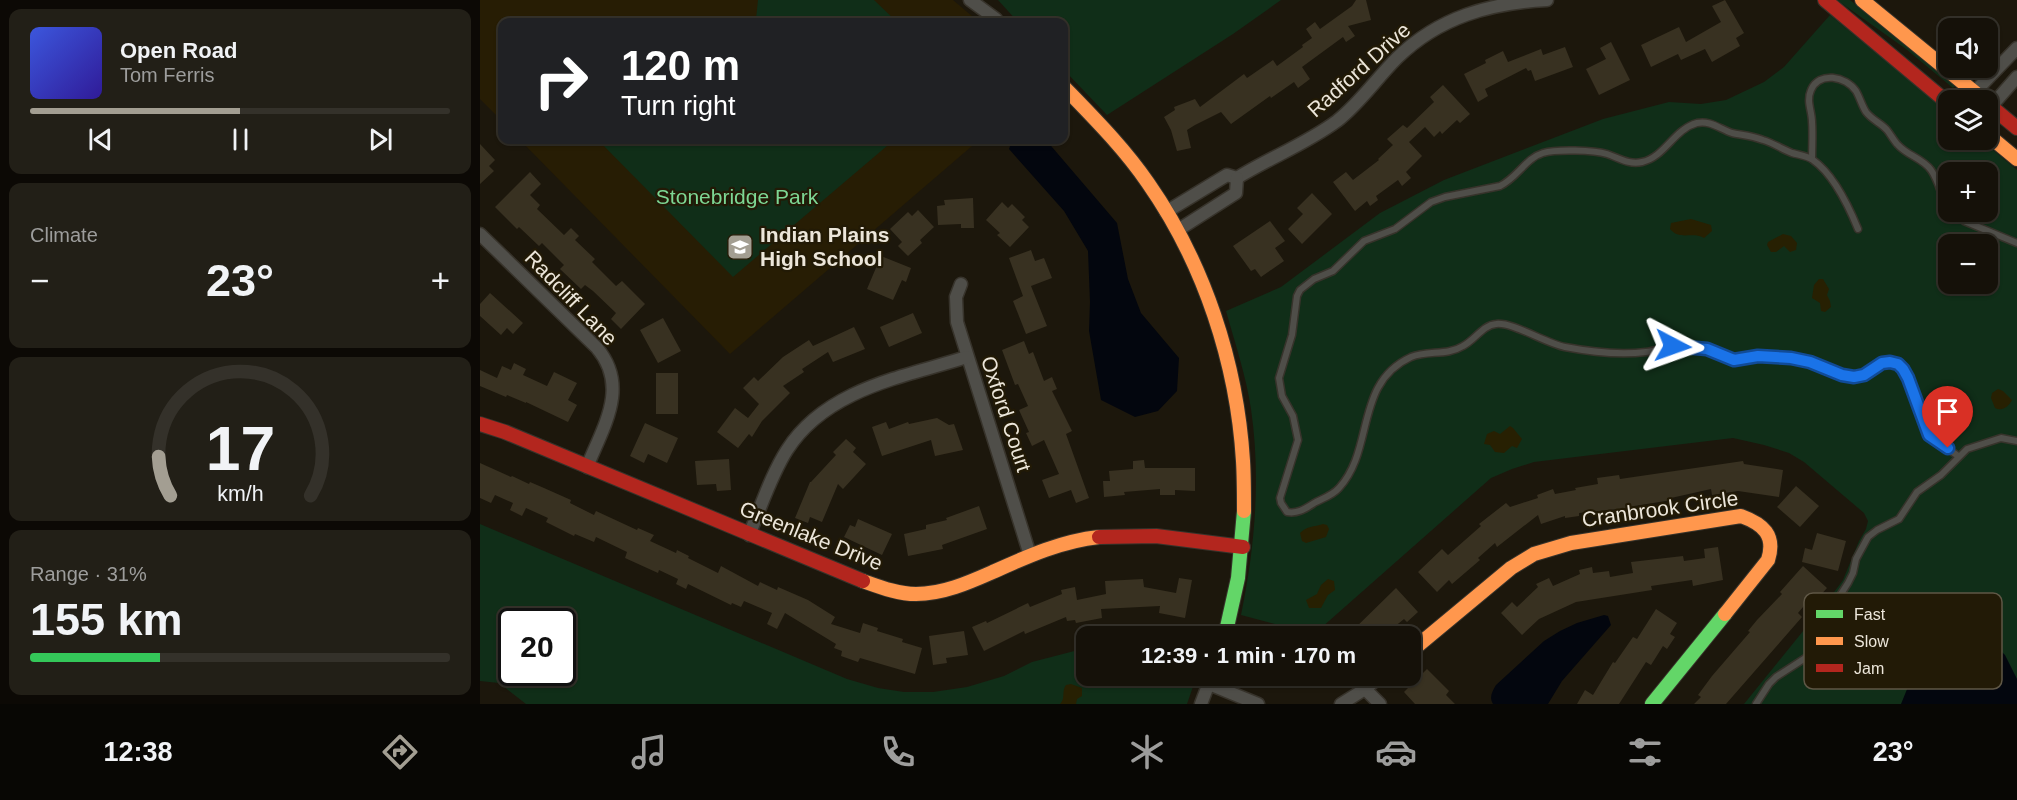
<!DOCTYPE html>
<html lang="en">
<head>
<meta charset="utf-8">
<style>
  body { margin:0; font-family:Arial,sans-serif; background:#221f17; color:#f1f3f6; height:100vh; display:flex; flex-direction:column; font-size:22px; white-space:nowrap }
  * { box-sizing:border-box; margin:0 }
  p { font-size:20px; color:#9d9d9c }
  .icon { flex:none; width:33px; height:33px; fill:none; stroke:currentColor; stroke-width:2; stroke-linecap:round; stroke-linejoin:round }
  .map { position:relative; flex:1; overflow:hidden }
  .sheet { display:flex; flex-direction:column; gap:9px; padding:9px; background:#0c0905; width:480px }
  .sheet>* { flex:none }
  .top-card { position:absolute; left:18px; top:18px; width:570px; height:126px; border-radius:12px; box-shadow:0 2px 4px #0004,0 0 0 2px #34312a; background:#202124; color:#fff; overflow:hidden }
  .buttons { position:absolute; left:1458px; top:18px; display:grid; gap:12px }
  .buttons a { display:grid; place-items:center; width:60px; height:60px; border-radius:12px; background:#151109; box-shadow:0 2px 4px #0004,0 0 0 2px #34312a; font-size:30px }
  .speed { position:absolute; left:18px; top:608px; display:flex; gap:12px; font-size:30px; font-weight:700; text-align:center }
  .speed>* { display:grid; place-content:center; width:78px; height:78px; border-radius:50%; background:#151109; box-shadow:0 2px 4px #0004,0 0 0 2px #34312a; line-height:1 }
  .speed .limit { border:3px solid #111; border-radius:9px; background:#fff; color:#111 }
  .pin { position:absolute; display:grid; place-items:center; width:51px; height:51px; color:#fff; margin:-62px -26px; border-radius:50% 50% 50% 0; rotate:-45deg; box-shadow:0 0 6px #0007 }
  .pin .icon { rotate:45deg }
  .me { position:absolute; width:66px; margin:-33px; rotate:94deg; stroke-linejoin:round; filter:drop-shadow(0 0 4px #0008) }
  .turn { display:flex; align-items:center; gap:21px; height:126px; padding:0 24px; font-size:27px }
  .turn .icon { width:78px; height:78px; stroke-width:2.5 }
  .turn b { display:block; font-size:42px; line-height:51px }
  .big { font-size:45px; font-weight:600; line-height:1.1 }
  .sheet .card { flex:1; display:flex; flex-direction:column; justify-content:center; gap:9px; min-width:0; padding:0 21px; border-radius:12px; background:#221f17 }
  .sheet .dial { align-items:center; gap:0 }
  .dial svg { height:156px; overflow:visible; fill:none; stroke:#34312a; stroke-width:7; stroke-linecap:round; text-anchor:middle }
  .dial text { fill:#f1f3f6; stroke:none }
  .song { display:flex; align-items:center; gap:18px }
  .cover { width:72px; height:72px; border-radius:9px; background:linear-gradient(135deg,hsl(230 70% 55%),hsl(250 70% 35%)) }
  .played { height:6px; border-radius:3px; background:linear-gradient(90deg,#a39e92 50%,#34312a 50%) }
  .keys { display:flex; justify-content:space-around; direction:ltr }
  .heat { display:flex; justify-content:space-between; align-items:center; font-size:33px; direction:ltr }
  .charge { height:9px; border-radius:4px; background:linear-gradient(90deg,#34c759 31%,#34312a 0) }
  .trip { position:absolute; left:596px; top:626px; width:345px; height:60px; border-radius:12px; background:#151109; box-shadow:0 2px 4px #0004,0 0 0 2px #34312a; font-weight:600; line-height:60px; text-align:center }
  .menu { display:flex; height:96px; justify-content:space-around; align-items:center; background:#080704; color:#9d9d9c }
  .menu .icon { width:42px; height:42px }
  .menu .active { color:#a39e92 }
  .menu b { font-size:27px; color:#f1f3f6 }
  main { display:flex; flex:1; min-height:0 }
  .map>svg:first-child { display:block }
</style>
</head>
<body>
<main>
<section class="sheet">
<div class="card">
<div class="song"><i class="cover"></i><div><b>Open Road</b><p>Tom Ferris</p></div></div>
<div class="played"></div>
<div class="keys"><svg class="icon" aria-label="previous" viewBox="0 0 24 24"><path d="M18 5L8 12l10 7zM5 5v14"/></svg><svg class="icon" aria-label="pause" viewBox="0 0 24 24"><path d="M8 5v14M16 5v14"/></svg><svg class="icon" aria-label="next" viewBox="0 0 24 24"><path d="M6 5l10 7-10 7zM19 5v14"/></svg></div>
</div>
<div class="card"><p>Climate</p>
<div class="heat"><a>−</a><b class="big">23°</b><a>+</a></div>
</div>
<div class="card dial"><svg viewBox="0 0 100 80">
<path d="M14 69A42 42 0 1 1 86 69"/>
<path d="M14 69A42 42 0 0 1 8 49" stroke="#a39e92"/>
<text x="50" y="56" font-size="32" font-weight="700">17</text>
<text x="50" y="72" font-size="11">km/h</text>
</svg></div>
<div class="card"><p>Range · 31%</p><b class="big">155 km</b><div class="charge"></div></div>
</section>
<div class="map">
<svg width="1537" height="704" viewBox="0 0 1537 704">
  <rect width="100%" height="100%" fill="#1c170c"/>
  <g fill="#271d04">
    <polygon points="0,0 473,0 499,22 22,22 22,121 0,99"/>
    <polygon points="40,140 499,140 250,354"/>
  </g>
  <g fill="#102e18" fill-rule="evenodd">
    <polygon points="278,0 394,0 417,22 272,22 276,19"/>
    <polygon points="518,0 801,0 753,34 627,115 584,70 584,22 538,22"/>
    <polygon points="1357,0 1370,0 1475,86 1473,88 1426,49"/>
    <path d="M 1350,15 L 1468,112 L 1468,140 L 1501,140 L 1537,170 L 1537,704 L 1264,704 L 1349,599 L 1363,580 L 1379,541 L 1386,529 L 1388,521 L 1384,513 L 1324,462 L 1309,453 L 1284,445 L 1253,438 L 1054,462 L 1032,469 L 1011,478 L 841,628 L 829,633 L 761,615 C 775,547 781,478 771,409 C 766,376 755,343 746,311 L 801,287 L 900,213 L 964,180 L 1123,119 L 1189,102 L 1221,104 L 1246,100 L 1284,82 L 1304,67 ZM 1468,172 L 1508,172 L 1508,212 L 1468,212 ZM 1468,244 L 1508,244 L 1508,284 L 1468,284 Z"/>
    <polygon points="118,140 414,140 253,277"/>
    <path d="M 0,524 L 367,679 L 398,688 L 424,692 L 453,692 L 487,687 L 524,676 L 552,662 L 606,648 L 606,675 L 717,675 L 707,704 L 46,704 L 19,683 L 0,681 ZM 32,621 L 82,621 L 82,672 L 32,672 Z"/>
  </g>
  <g fill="#272002">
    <path d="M 1211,219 L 1231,225 L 1232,231 L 1224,238 C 1212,231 1200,241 1190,229 L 1191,223 Z"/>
    <polygon points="1303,234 1311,236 1317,243 1316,250 1310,252 1304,246 1296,252 1291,252 1287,245 1288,242"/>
    <polygon points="1339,279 1343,279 1349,289 1347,295 1350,301 1351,307 1345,312 1341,311 1340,303 1332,298 1334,285"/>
    <path d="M 1518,389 L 1523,391 L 1532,400 C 1529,406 1522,412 1515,408 L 1511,398 L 1512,393 Z"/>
    <polygon points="1030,426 1033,428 1042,439 1037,448 1032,446 1024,453 1015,452 1010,445 1004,444 1007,434 1014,431 1020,434"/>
    <path d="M 843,524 L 847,525 L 849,529 L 846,537 L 826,543 L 822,541 L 820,533 C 827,526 834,527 843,524 Z"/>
    <polygon points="848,579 854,581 855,590 848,595 841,608 829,608 826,600 837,594 841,585"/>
    <path d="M 591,684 L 602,688 L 602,696 L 597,699 L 596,704 L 580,704 C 586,698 581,692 586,685 Z"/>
  </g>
  <g fill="#03060e">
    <polygon points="532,140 566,140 637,223 648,279 661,313 699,358 697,391 678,411 655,417 621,400 609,331 610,302 608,251 584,211 529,149"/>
    <path d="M 1124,615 L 1128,616 L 1131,625 L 1082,681 L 1068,704 L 1013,704 C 1009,697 1012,692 1016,685 L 1064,641 L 1080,631 L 1097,623 Z"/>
    <path d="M 1474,641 L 1498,641 L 1517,647 L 1525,655 L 1537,679 L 1537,704 L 1421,704 L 1441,655 C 1450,643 1461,643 1474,641 Z"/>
  </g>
  <g fill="#383121">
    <polygon points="876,0 886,0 891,20 868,26 875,36 866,42 863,37 822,67 830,79 818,88 814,82 791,98 790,96 751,124 741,112 715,125 707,130 711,148 697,151 691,130 684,117 695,110 694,107 715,99 720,107 764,74 767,78 793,60 797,66 823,47 822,45 832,38 826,29 835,22 840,29 872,6"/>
    <polygon points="1245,0 1264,33 1256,38 1260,46 1232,62 1225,49 1201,60 1198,54 1171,67 1161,45 1199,27 1206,42 1241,22 1232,6"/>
    <polygon points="1131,42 1150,80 1119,95 1106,69 1126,59 1120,48"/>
    <polygon points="1085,47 1093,67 1055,81 1051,70 1048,71 1046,68 1005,89 1008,96 998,102 984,74 1006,63 1005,60 1023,51 1028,62 1061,49 1063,55"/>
    <polygon points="963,85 990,114 980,123 977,120 962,134 960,131 954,137 945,127 929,142 942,156 926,172 931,178 922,186 918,180 896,196 898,200 890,206 887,201 875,211 853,182 866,172 873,180 899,160 898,159 913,145 907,139 923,125 927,128 954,102 950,97"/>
    <polygon points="0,144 15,160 9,166 14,171 0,184"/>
    <polygon points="50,172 61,184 50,195 60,205 57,209 84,235 91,228 99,236 95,240 115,259 112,262 136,286 142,281 165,304 141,329 131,319 136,313 113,291 105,285 101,289 80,269 84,265 62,243 59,246 39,227 37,229 15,207"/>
    <polygon points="832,193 852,214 822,244 808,229 823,214 817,208"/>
    <polygon points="493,198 494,228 481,228 481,224 458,225 457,206 465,205 464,200"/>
    <polygon points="522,202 528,208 532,204 545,217 542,220 549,227 530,247 517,235 520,233 506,220"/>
    <polygon points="438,210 454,227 440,240 442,243 428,256 418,246 422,242 410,229 428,212 432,216"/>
    <polygon points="790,221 805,241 795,248 804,261 781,277 775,269 771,271 753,246"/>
    <polygon points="551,250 555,261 564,258 572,278 551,286 567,326 546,334 533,301 543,296 529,258"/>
    <polygon points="401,256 431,268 426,282 422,280 413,300 387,289"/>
    <polygon points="10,293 43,323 33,334 27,328 21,335 0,316 0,304"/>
    <polygon points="433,313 442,333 409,347 400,327"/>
    <polygon points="183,318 201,351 178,363 160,330"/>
    <polygon points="374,327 385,349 353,362 348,352 322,369 324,372 303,386 310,393 282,421 272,437 269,434 258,448 237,432 255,408 268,418 279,404 263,388 274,377 278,381 303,357 329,340 333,346"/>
    <polygon points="544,341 549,354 553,352 564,381 572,377 577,389 572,391 592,431 586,434 609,498 596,503 591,490 569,498 562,480 579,474 564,440 552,446 546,433 549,432 539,410 548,406 538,384 535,385 522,350"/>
    <polygon points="34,363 46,369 43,375 67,386 74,372 97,383 88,400 97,405 88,422 46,402 46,403 27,395 26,397 0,386 0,370 17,378 22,366 31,370"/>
    <rect x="176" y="373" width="22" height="41"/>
    <polygon points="457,418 469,425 474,424 483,450 455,456 451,440 402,456 392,427 406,422 409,429 428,422 429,424"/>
    <polygon points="165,423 198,438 187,463 168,454 164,463 150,456"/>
    <polygon points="366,439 376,448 373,452 386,464 363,489 358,484 342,522 330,517 328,523 315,518 330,482 331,482 356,455 353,452"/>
    <polygon points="249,459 251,490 237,491 236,484 217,485 215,461"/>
    <polygon points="664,460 665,468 715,468 715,491 695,490 695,495 680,495 680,489 644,492 645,495 624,497 623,481 630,481 629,471 653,469 653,461"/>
    <polygon points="1263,461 1264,464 1303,470 1299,497 1258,491 1232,495 1231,489 1191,498 1192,500 1148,507 1148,508 1099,513 1099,516 1085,518 1085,516 1061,524 1058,515 1017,547 1015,543 998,558 1000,560 972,584 969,580 957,592 938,572 962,549 968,555 1001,526 999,524 1026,503 1030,507 1058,498 1057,495 1073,489 1075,494 1096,490 1095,488 1118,484 1117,478 1139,475 1140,479"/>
    <polygon points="0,463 31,477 32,476 49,484 50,482 64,488 91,500 90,503 114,515 116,511 157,530 158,528 174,535 170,541 196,553 197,550 209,556 208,558 238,573 241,566 278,586 280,582 297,590 298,587 328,600 355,617 351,624 380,633 383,623 398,628 397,631 423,639 422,642 442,648 435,674 380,658 378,662 361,656 362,651 354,648 356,644 305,613 297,629 287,624 292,613 264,601 261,607 252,603 251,605 208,584 206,589 196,584 198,579 179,570 178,573 145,558 147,552 116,537 114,542 95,534 94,536 66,522 68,518 46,508 42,516 30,510 33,503 15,495 11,503 0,498"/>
    <polygon points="1316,486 1339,506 1320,527 1297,507"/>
    <polygon points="499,506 507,529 462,545 463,549 428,556 424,534 446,529 446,525 467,520 466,518"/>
    <polygon points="378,519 412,534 402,555 364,537 370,525 375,527"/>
    <polygon points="1337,533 1366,541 1358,571 1322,562 1325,548 1332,550"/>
    <polygon points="1238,547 1243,580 1213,586 1212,580 1171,586 1172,590 1096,602 1059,619 1042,635 1021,613 1032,602 1037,607 1058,587 1056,584 1069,578 1073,586 1100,574 1099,570 1112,567 1113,573 1129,571 1130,577 1153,573 1151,562 1203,556 1204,561 1225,558 1224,549"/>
    <polygon points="1323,566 1347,588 1337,599 1333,595 1318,613 1322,617 1246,704 1214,704 1221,697 1218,695 1232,676 1270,632 1268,631 1277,620 1302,594 1300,592"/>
    <polygon points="699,578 712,580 705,618 679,613 680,606 621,609 622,618 596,623 595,620 587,621 586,617 545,634 544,631 504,651 492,627 506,621 507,623 548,603 550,607 582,594 581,590 595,587 597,600 626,594 625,581 663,579 664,587 696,593"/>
    <polygon points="916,588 938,612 927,622 924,619 903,636 867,636"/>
    <polygon points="1176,609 1197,623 1190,634 1195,637 1187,649 1183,646 1171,665 1166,662 1139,704 1097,704 1105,690 1113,695 1133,662 1135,663 1153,637 1157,639"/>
    <polygon points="484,631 488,655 466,658 467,663 453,665 449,636"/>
    <polygon points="947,669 969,691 966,695 975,704 935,704 924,692"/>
  </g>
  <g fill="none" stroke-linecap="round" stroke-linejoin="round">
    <g stroke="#37332b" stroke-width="9">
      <g id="lane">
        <path d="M 1332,159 C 1332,147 1333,134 1332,122 C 1332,111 1326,101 1331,90 C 1339,71 1366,76 1376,91 C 1380,98 1382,106 1386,112 C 1392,120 1401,123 1407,130 C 1411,135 1414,141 1418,145 C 1428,156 1442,158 1451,170 C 1459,181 1461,196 1468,208"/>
        <polyline points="1472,212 1484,221 1537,243"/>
        <path d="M 1378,229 C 1369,207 1353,174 1333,160 C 1328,156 1319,155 1312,153 C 1302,149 1293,143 1283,140 C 1273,136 1262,135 1252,133 C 1240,129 1230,120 1217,123 C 1194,129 1185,157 1162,162 C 1149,165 1139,158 1127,154 C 1114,150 1076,149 1063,153 C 1046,158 1037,178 1020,186 L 965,197 L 951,202 L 915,229 L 884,241 L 853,271 L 834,279 L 820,290 L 817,296 L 812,335 L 799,378 L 802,396 L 813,416 L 818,440 L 800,498 L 801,503 L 807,512 C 819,514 826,508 836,502 C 844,498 853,495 859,488 C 895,449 874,383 931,357 C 948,350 967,356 983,346 C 995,340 1003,325 1016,324 C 1033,322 1065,343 1085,347 C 1111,352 1140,355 1166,352 C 1176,351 1187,346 1197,346 C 1207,347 1219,347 1229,349 C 1238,352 1245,359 1254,360 C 1261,360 1269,357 1276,357 C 1287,355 1301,356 1312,358 C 1333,361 1352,376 1373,377 C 1389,377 1402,355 1419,365 C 1433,373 1438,420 1449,435 C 1456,444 1470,449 1478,456"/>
        <polyline points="1276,704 1289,684 1296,677 1330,655 1335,649 1345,619 1368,583 1373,573 1376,559 1388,537 1397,530 1419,519 1437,492 1461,475 1487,449 1521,438 1537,441"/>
      </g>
    </g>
    <g stroke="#37332b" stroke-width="15">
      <g id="street">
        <polyline points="490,0 516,19"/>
        <polyline points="1487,100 1537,48"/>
        <polyline points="1508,110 1537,77"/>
        <path d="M 757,178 C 789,158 826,144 857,121 C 880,103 896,79 917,58 C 959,17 1010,3 1067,0"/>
        <polyline points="686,212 747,175 757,178"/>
        <polyline points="698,230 756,193 757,178"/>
        <path d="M 0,234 L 117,348 C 150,387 123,427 107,467"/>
        <polyline points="481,284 476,297 477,322 550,555"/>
        <path d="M 269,535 C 281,507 291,475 307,450 C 346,389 423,377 487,357"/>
        <polyline points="729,684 778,704"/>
        <polyline points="721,704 732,675"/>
        <polyline points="861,704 885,689"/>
        <polyline points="900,704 885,689 902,675"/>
      </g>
    </g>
    <g stroke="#37332b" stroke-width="16">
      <g id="fast">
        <polyline points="745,636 758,578 764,511"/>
        <polyline points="1172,704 1245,614"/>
      </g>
    </g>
    <g stroke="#37332b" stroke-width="16">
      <g id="slow">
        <polyline points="1382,0 1504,100"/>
        <path d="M 584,87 C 614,118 644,148 668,183 C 724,263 757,363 763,461 C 764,477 764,494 764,511"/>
        <polyline points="1508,135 1537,159"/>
        <path d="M 383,581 C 400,587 418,594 436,594 C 464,594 490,582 515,571 C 548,556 582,541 619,537"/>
        <path d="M 930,652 L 1031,568 L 1054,554 L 1091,543 L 1261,516 C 1283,524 1296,535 1288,560 L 1245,614"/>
      </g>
    </g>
    <g stroke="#37332b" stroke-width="16">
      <g id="jam">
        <polyline points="1345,0 1468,103"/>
        <polyline points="1508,104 1537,128"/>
        <polyline points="0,424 25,432 383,581"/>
        <polyline points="619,537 676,536 763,547"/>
      </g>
    </g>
    <use href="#lane" stroke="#4f4e49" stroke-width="6"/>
    <use href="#street" stroke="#4f4e49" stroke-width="12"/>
    <use href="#fast" stroke="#63d668" stroke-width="14"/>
    <use href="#slow" stroke="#ff974d" stroke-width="14"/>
    <use href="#jam" stroke="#b3261e" stroke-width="14"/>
  </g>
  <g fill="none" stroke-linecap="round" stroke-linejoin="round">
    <g stroke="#114b97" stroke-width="15">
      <polyline id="route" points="1193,346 1227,349 1254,360 1278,356 1311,358 1330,362 1362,375 1374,377 1384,375 1402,363 1410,362 1418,364 1423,369 1428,378 1449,435 1468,448"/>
    </g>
    <use href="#route" stroke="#1a73e8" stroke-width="10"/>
  </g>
  <defs>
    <g id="school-square" transform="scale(1.35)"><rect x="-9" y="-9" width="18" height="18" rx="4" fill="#a39e92" stroke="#221a06"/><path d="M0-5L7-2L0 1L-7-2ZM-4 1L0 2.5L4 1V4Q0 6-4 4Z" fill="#fff"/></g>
  </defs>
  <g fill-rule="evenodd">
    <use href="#school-square" x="260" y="247"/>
  </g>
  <g text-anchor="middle" stroke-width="4.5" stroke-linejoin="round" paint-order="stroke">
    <g font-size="21" fill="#ece6da" stroke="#221a06">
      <text transform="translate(879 70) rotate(-42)" y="7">Radford Drive</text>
      <text transform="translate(91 298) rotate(46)" y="7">Radcliff Lane</text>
      <text transform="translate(526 414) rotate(72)" y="7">Oxford Court</text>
      <text transform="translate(1180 509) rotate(-8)" y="7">Cranbrook Circle</text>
      <text transform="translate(331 536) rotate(22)" y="7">Greenlake Drive</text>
    </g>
    <g font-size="21" fill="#7dd794" stroke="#221a06">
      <text x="257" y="204">Stonebridge Park</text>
    </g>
    <g font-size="21" font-weight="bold" fill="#ece6da" stroke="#221a06" text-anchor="start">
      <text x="280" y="242">Indian Plains<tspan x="280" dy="24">High School</tspan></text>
    </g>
  </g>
  <rect x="1324" y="593" width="198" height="96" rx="9" fill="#221a06" stroke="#5f5746" stroke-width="1.5"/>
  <rect x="1336" y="610" width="27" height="8" fill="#63d668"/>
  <rect x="1336" y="637" width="27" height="8" fill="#ff974d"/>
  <rect x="1336" y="664" width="27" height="8" fill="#b3261e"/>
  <g font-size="16" fill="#ece6da">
    <text x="1374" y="620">Fast</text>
    <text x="1374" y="647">Slow</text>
    <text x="1374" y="674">Jam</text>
  </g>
</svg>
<div class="buttons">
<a><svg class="icon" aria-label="sound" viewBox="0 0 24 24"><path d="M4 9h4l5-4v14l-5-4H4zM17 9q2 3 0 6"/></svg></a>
<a><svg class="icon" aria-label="layers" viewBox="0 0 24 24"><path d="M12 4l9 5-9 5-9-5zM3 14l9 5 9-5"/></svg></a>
<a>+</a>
<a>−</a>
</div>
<div class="speed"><div class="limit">20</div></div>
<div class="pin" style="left:1468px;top:448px;background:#d93025"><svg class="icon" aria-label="arrive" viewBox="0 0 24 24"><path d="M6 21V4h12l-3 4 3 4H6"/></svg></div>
<svg class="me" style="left:1193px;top:346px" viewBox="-20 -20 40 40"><path d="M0-17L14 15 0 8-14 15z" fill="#1a73e8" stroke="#fff" stroke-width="4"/></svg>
<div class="trip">12:39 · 1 min · 170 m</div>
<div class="top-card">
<div class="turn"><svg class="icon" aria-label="right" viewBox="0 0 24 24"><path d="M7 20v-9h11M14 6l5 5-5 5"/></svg><div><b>120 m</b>Turn right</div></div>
</div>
</div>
</main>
<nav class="menu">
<b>12:38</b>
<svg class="icon active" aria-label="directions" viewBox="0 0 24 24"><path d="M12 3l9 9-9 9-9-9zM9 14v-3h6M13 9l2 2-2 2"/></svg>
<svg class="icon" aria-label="music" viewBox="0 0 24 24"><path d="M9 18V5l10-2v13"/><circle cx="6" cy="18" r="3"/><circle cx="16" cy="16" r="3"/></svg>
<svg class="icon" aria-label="phone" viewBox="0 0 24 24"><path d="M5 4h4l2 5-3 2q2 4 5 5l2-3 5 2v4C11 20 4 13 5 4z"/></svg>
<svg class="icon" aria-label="climate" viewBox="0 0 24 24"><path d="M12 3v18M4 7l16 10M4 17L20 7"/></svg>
<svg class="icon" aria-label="car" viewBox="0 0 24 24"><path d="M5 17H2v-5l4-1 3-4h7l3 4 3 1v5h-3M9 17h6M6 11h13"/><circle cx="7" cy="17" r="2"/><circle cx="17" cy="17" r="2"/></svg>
<svg class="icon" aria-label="filters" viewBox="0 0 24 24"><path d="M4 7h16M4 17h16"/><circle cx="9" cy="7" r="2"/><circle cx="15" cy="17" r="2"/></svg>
<b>23°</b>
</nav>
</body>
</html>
